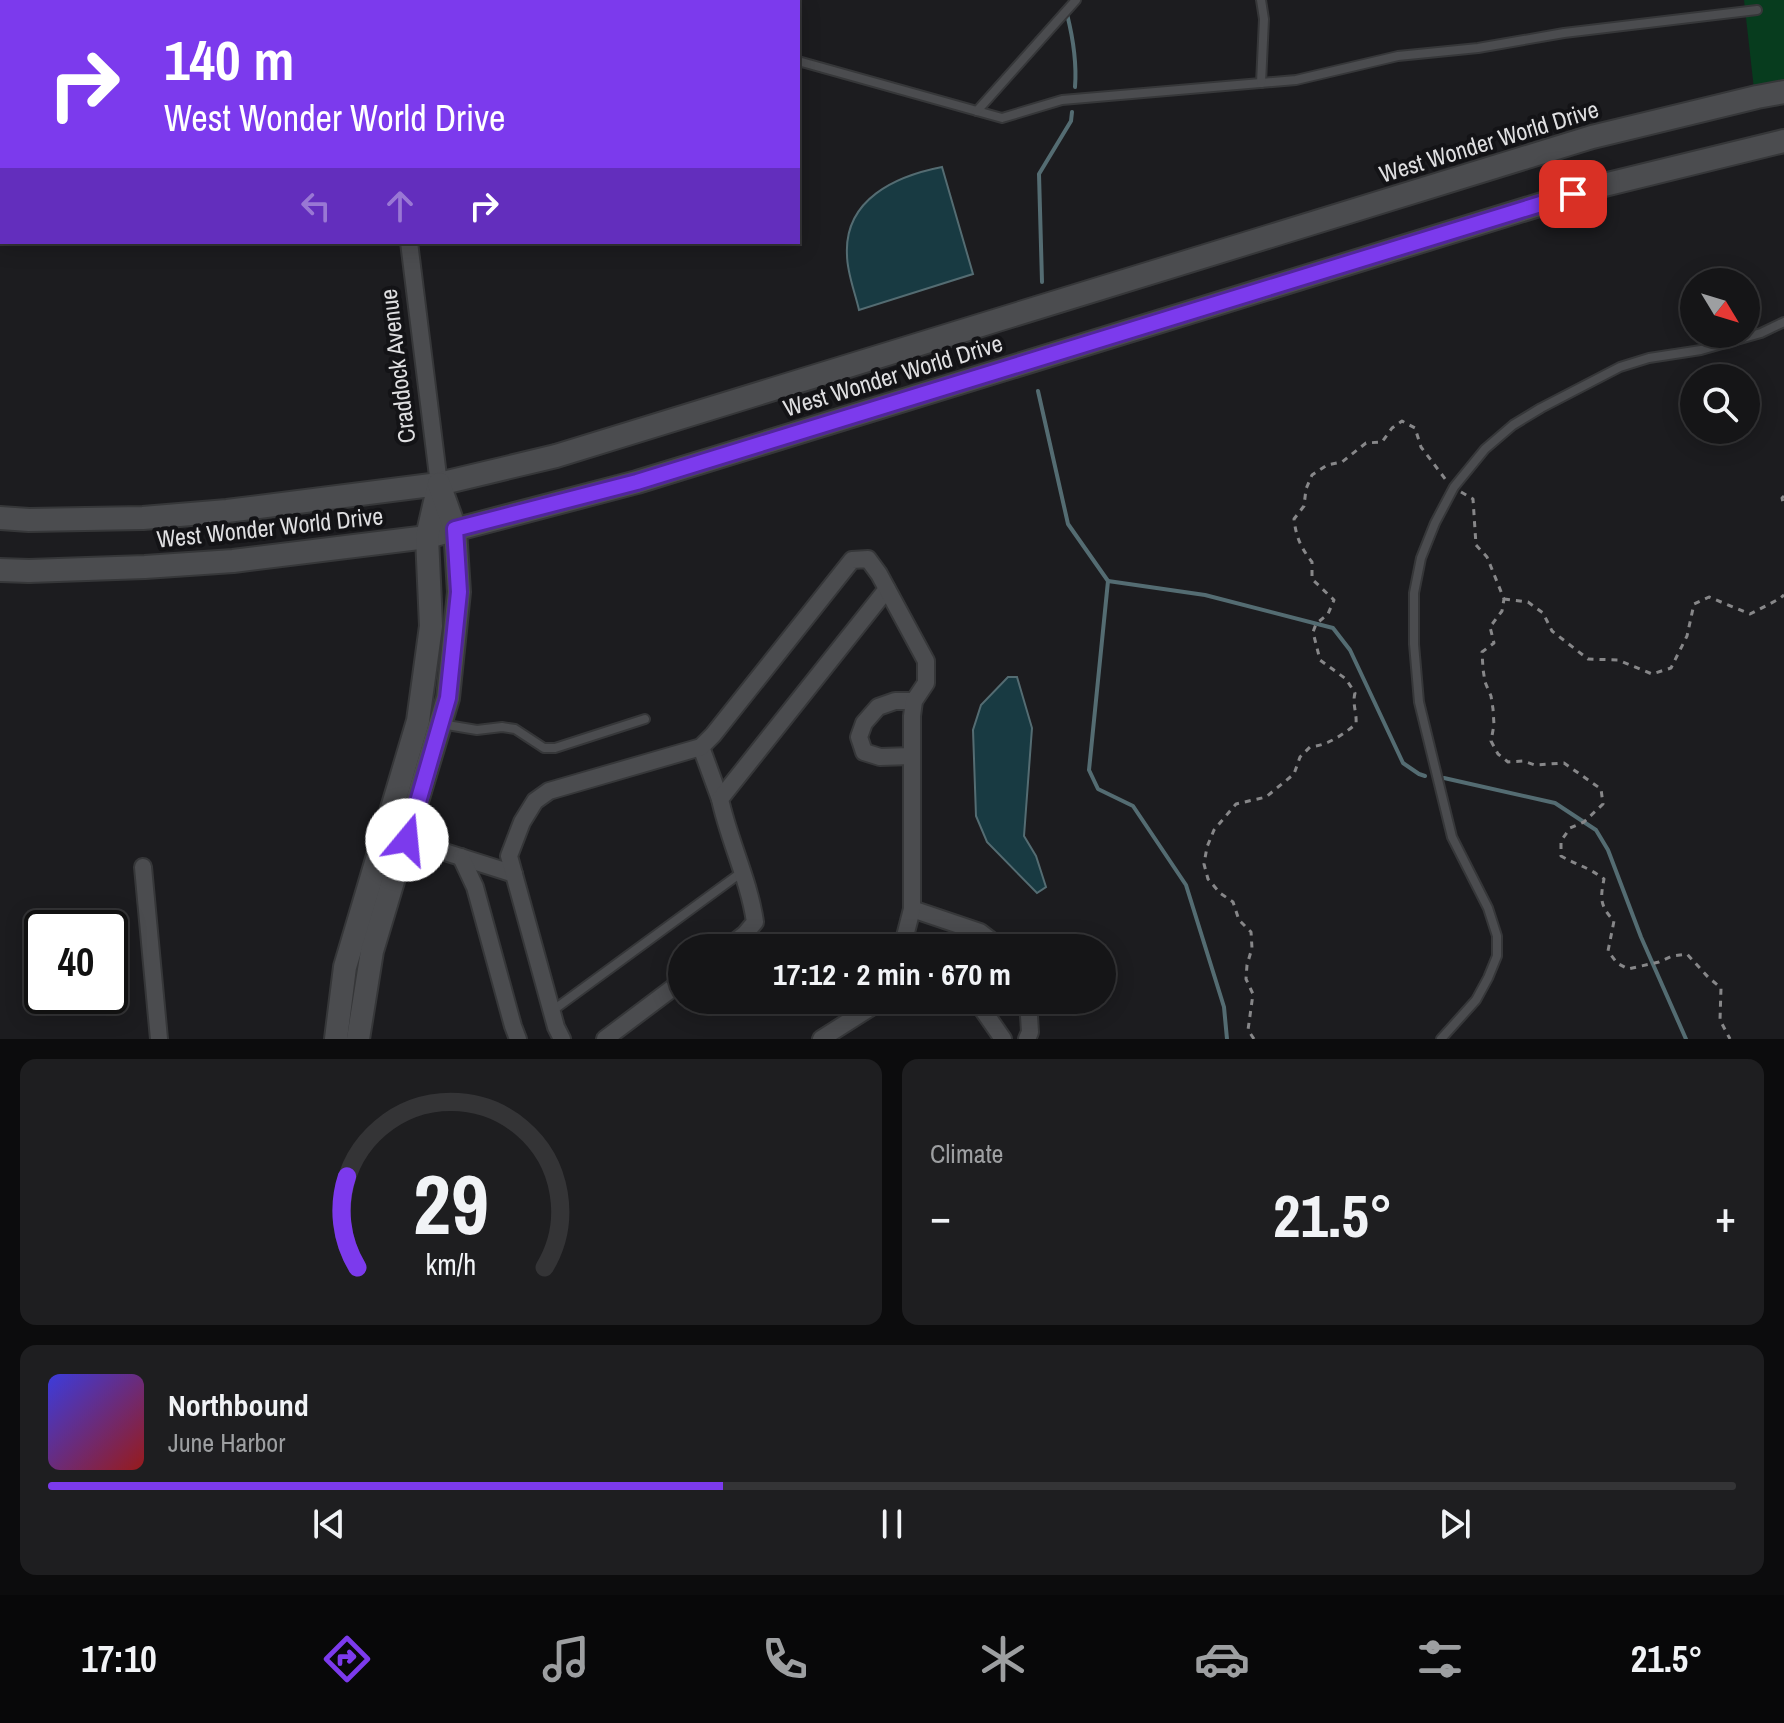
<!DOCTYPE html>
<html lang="en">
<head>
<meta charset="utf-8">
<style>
  body { margin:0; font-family:"Archivo Narrow",sans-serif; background:#1e1e20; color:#f1f3f6; height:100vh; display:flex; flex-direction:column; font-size:30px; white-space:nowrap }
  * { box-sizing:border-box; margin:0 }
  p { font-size:26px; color:#9d9fa1 }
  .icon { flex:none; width:44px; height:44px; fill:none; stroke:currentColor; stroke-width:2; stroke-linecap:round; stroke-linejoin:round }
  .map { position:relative; height:1039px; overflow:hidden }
  .drawer { display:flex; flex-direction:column; gap:20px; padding:20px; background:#0c0c0d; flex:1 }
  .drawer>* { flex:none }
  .banner { position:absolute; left:0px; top:0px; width:800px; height:244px; box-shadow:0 4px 20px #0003,0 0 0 2px #343436; background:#7c3aed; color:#fff; overflow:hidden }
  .needle { width:52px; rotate:128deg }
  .tools { position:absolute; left:1680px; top:268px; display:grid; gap:16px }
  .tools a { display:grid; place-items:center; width:80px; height:80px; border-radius:50%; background:#151517; box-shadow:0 4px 20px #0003,0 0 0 2px #343436; font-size:40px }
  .speed { position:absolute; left:24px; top:910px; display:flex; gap:16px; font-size:40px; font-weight:700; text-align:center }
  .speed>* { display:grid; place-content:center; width:104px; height:104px; border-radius:50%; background:#151517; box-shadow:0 4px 20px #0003,0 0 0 2px #343436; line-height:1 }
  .speed .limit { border:4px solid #111; border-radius:12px; background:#fff; color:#111 }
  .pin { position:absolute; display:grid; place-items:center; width:68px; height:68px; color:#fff; margin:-34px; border-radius:16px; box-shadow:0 4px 12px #0006 }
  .me { position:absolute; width:88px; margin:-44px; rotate:17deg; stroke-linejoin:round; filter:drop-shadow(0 0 6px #0008) }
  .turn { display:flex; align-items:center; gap:28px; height:168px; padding:0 32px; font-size:36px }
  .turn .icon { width:104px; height:104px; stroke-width:2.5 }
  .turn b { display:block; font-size:56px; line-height:68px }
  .lanes { display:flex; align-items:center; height:76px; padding:0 32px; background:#0003; justify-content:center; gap:40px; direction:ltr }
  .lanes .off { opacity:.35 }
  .big { font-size:60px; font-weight:700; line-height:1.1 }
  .drawer .tile { flex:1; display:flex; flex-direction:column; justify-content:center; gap:12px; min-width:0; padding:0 28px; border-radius:16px; background:#1e1e20 }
  .drawer .dial { align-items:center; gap:0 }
  .dial svg { height:208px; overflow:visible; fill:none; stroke:#343436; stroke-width:7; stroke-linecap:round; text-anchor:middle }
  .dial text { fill:#f1f3f6; stroke:none }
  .song { display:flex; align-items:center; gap:24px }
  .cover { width:96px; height:96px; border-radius:12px; background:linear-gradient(135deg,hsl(240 70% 55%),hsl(0 70% 35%)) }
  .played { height:8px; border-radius:4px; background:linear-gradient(90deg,#7c3aed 40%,#343436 40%) }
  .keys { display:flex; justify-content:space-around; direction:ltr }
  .heat { display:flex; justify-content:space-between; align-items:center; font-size:44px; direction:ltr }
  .drawer .tiles { flex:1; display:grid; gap:20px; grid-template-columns:1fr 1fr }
  .tile:last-child { grid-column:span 2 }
  .trip { position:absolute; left:668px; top:934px; width:448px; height:80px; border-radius:40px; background:#151517; box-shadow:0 4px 20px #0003,0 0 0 2px #343436; font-weight:700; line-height:80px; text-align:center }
  .dock { display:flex; height:128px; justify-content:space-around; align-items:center; background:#080809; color:#9d9fa1 }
  .dock .icon { width:56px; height:56px }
  .dock .selected { color:#7c3aed }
  .dock b { font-size:36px; color:#f1f3f6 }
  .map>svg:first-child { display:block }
</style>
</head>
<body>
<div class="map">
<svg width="1784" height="1039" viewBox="0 0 1784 1039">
  <rect width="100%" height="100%" fill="#1c1c1f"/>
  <polygon fill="#073c1e" points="1744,0 1784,0 1784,104 1756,107"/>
  <g fill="#183a42" stroke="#546c72" stroke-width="2">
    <path d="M 942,167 L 973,274 L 859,310 C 855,292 847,273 847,255 C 844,199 896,176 942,167 Z"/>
    <polygon points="1008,677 1017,677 1032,728 1024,836 1036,856 1046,887 1037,893 987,842 976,816 973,730 981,705"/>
  </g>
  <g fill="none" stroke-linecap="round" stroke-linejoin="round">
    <g stroke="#546c72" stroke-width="4">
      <path d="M 1067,14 C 1073,38 1077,62 1075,87"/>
      <polyline points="1042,282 1039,174 1071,121 1072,112"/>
      <polyline points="1038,391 1068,524 1108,581 1089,770 1098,789 1133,806 1186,885 1224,1007 1227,1039"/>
      <polyline points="1108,581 1205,595 1333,628 1350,650 1403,763 1419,774 1425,776"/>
      <polyline points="1444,778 1555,803 1596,830 1608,850 1641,937 1686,1039"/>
    </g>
    <g stroke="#363739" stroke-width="12">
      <g id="lane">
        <polyline points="798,61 1002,118 1062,100 1296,80 1398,56 1478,48 1564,33 1757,10"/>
        <polyline points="1261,83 1264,19 1261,0"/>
        <polyline points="0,105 2,105"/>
        <polyline points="977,111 1076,0"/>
        <polyline points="441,724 477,730 502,727 515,729 544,748 555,748 645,719"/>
        <polyline points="552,1011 742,872"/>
        <polyline points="1441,1039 1476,1000 1488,978 1497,956 1497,936 1488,908 1452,837 1419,702 1414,644 1414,593 1421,558 1435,523 1454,487 1485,449 1513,425 1541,408 1620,367 1649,358 1701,350 1761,333 1784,322"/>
      </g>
    </g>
    <g stroke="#363739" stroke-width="20">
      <g id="street">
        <polyline points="368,0 369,2"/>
        <polyline points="570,0 570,2"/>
        <polyline points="396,2 397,0"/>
        <polyline points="409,242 439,484"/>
        <polyline points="701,747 720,799"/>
        <polyline points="912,756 880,757 864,752 859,737 864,723 878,707 895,701 914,701"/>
        <polyline points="407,840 514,874"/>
        <polyline points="461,857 475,887 513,1026 518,1039"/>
        <polyline points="143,867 159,1039"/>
        <polyline points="912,909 980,932 1001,948"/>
        <path d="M 727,948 L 745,934 L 755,922 C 749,880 729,841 720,799 L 887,589"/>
        <polyline points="976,1000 1003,1039"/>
        <polyline points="562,1039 556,1027 509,856 522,822 535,801 549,791 701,747 713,735 852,560 868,559 879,574 926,661 926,683 914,701 912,716 912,909 902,948"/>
        <polyline points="605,1039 682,981"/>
        <polyline points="821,1039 873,1006 877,1000"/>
        <polyline points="1027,1039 1030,1032 1028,1000"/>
      </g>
    </g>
    <g stroke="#363739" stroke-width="26">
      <g id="secondary">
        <polyline points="0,518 29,520 143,518 227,511 439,484 556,456 1592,137 1757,97 1784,92"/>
        <polyline points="0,570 29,571 145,567 233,561 427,537 637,482 1604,185 1784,141"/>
        <polyline points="336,1039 345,967 418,721 431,626 427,537 439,484"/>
        <polyline points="358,1039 372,951 448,698 459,592 455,529 439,484"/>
      </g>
    </g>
    <g stroke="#878789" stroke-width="3" stroke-dasharray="6 6" stroke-linecap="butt">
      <path d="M 1461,492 L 1473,499 L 1476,545 L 1487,557 L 1504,599 L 1502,611 L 1490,627 L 1494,643 L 1482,652 L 1483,669 L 1485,682 L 1491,696 L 1493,709 L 1494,725 L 1491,741 L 1498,754 L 1508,762 L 1523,761 L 1535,765 L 1564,763 L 1601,789 L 1603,804 L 1584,822 L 1570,828 L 1561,841 L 1561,856 C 1577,865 1588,867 1604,879 C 1600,899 1600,906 1614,921 L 1608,951 L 1617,963 L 1628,969 L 1659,962 L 1672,956 L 1687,954 L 1708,977 L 1721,988 L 1720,1020 L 1730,1039"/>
      <polyline points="1784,496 1782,498 1784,506"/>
      <polyline points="1504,599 1528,602 1543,613 1552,631 1588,659 1618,660 1652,674 1671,668 1687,636 1694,604 1709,597 1750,614 1779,599 1784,595"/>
      <path d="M 1254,1039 L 1248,1030 L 1253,994 L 1246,979 L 1247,965 L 1252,948 L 1251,932 L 1239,920 L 1233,902 L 1220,893 L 1208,879 L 1204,864 L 1207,847 L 1214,830 L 1236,804 L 1266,797 L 1294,774 L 1300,757 L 1310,747 C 1328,745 1341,736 1356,724 C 1357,712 1352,704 1355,693 L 1346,679 L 1320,660 L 1313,632 L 1316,624 L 1328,614 L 1334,600 L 1312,579 L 1312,562 C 1301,548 1296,537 1294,519 L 1304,506 L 1306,489 L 1312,475 L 1327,465 L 1342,462 L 1366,443 L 1382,442 L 1392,428 L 1402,421 L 1415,428 L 1421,447 L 1446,480"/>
    </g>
    <use href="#lane" stroke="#4b4c4f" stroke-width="8"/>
    <use href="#street" stroke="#4b4c4f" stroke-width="16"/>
    <use href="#secondary" stroke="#4b4c4f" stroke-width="22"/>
  </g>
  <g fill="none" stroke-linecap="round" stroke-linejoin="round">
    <g stroke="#51269a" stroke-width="20">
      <polyline id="route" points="407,840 448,698 459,592 455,529 637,482 1573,194"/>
    </g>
    <use href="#route" stroke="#7c3aed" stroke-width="14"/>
  </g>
  <g text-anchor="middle" stroke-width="8" stroke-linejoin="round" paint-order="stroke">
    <g font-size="24" fill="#dfdfe1" stroke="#131316">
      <text transform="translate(1489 142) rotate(-17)" y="8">West Wonder World Drive</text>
      <text transform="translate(398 366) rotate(-97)" y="8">Craddock Avenue</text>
      <text transform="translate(893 376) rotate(-17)" y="8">West Wonder World Drive</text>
      <text transform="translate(270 528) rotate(-6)" y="8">West Wonder World Drive</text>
    </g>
  </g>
</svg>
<div class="tools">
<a><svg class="needle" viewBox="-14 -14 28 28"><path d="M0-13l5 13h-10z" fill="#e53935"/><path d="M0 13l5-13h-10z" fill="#9d9fa1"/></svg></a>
<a><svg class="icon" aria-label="search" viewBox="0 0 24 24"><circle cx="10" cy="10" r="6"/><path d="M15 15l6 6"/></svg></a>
</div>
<div class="speed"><div class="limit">40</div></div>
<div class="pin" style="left:1573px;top:194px;background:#d93025"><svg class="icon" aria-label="arrive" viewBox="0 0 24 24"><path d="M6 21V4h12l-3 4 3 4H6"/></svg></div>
<svg class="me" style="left:407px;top:840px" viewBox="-20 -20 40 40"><circle r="19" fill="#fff"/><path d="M0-13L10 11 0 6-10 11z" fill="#7c3aed"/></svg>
<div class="trip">17:12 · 2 min · 670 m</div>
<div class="banner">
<div class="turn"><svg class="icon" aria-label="right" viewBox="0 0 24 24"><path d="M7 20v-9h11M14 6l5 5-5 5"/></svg><div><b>140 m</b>West Wonder World Drive</div></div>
<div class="lanes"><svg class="icon off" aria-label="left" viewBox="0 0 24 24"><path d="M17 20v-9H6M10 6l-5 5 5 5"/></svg><svg class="icon off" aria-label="ahead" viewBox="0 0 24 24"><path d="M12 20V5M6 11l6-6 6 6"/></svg><svg class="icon" aria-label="right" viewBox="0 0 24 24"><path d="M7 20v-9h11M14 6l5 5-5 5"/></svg></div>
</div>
</div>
<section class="drawer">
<div class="tiles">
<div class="tile dial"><svg viewBox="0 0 100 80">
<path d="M14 69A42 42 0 1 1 86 69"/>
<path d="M14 69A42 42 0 0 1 10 34" stroke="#7c3aed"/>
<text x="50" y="56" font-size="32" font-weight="700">29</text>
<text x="50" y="72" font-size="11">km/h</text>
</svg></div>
<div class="tile"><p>Climate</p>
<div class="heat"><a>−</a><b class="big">21.5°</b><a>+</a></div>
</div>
<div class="tile">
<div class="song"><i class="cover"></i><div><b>Northbound</b><p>June Harbor</p></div></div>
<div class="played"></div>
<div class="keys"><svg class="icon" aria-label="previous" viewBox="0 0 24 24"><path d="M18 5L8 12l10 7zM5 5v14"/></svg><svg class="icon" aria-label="pause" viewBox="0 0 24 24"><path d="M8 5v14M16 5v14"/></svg><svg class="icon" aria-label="next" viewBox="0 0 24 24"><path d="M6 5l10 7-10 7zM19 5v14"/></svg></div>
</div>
</div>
</section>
<nav class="dock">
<b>17:10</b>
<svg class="icon selected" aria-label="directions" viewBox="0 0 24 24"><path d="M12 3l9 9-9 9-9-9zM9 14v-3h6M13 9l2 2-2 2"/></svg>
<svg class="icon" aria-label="music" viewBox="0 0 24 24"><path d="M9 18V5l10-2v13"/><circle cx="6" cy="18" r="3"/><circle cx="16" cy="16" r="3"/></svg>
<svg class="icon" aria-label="phone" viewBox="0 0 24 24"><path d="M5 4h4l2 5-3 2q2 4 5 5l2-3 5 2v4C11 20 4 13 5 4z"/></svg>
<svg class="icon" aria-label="climate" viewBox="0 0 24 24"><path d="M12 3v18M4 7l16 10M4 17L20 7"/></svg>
<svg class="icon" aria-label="car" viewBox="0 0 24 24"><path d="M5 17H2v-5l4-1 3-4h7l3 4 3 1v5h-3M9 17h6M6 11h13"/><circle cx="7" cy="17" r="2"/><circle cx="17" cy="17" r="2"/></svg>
<svg class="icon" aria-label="filters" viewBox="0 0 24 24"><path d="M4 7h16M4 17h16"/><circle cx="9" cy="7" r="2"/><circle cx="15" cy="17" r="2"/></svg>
<b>21.5°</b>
</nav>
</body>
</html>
